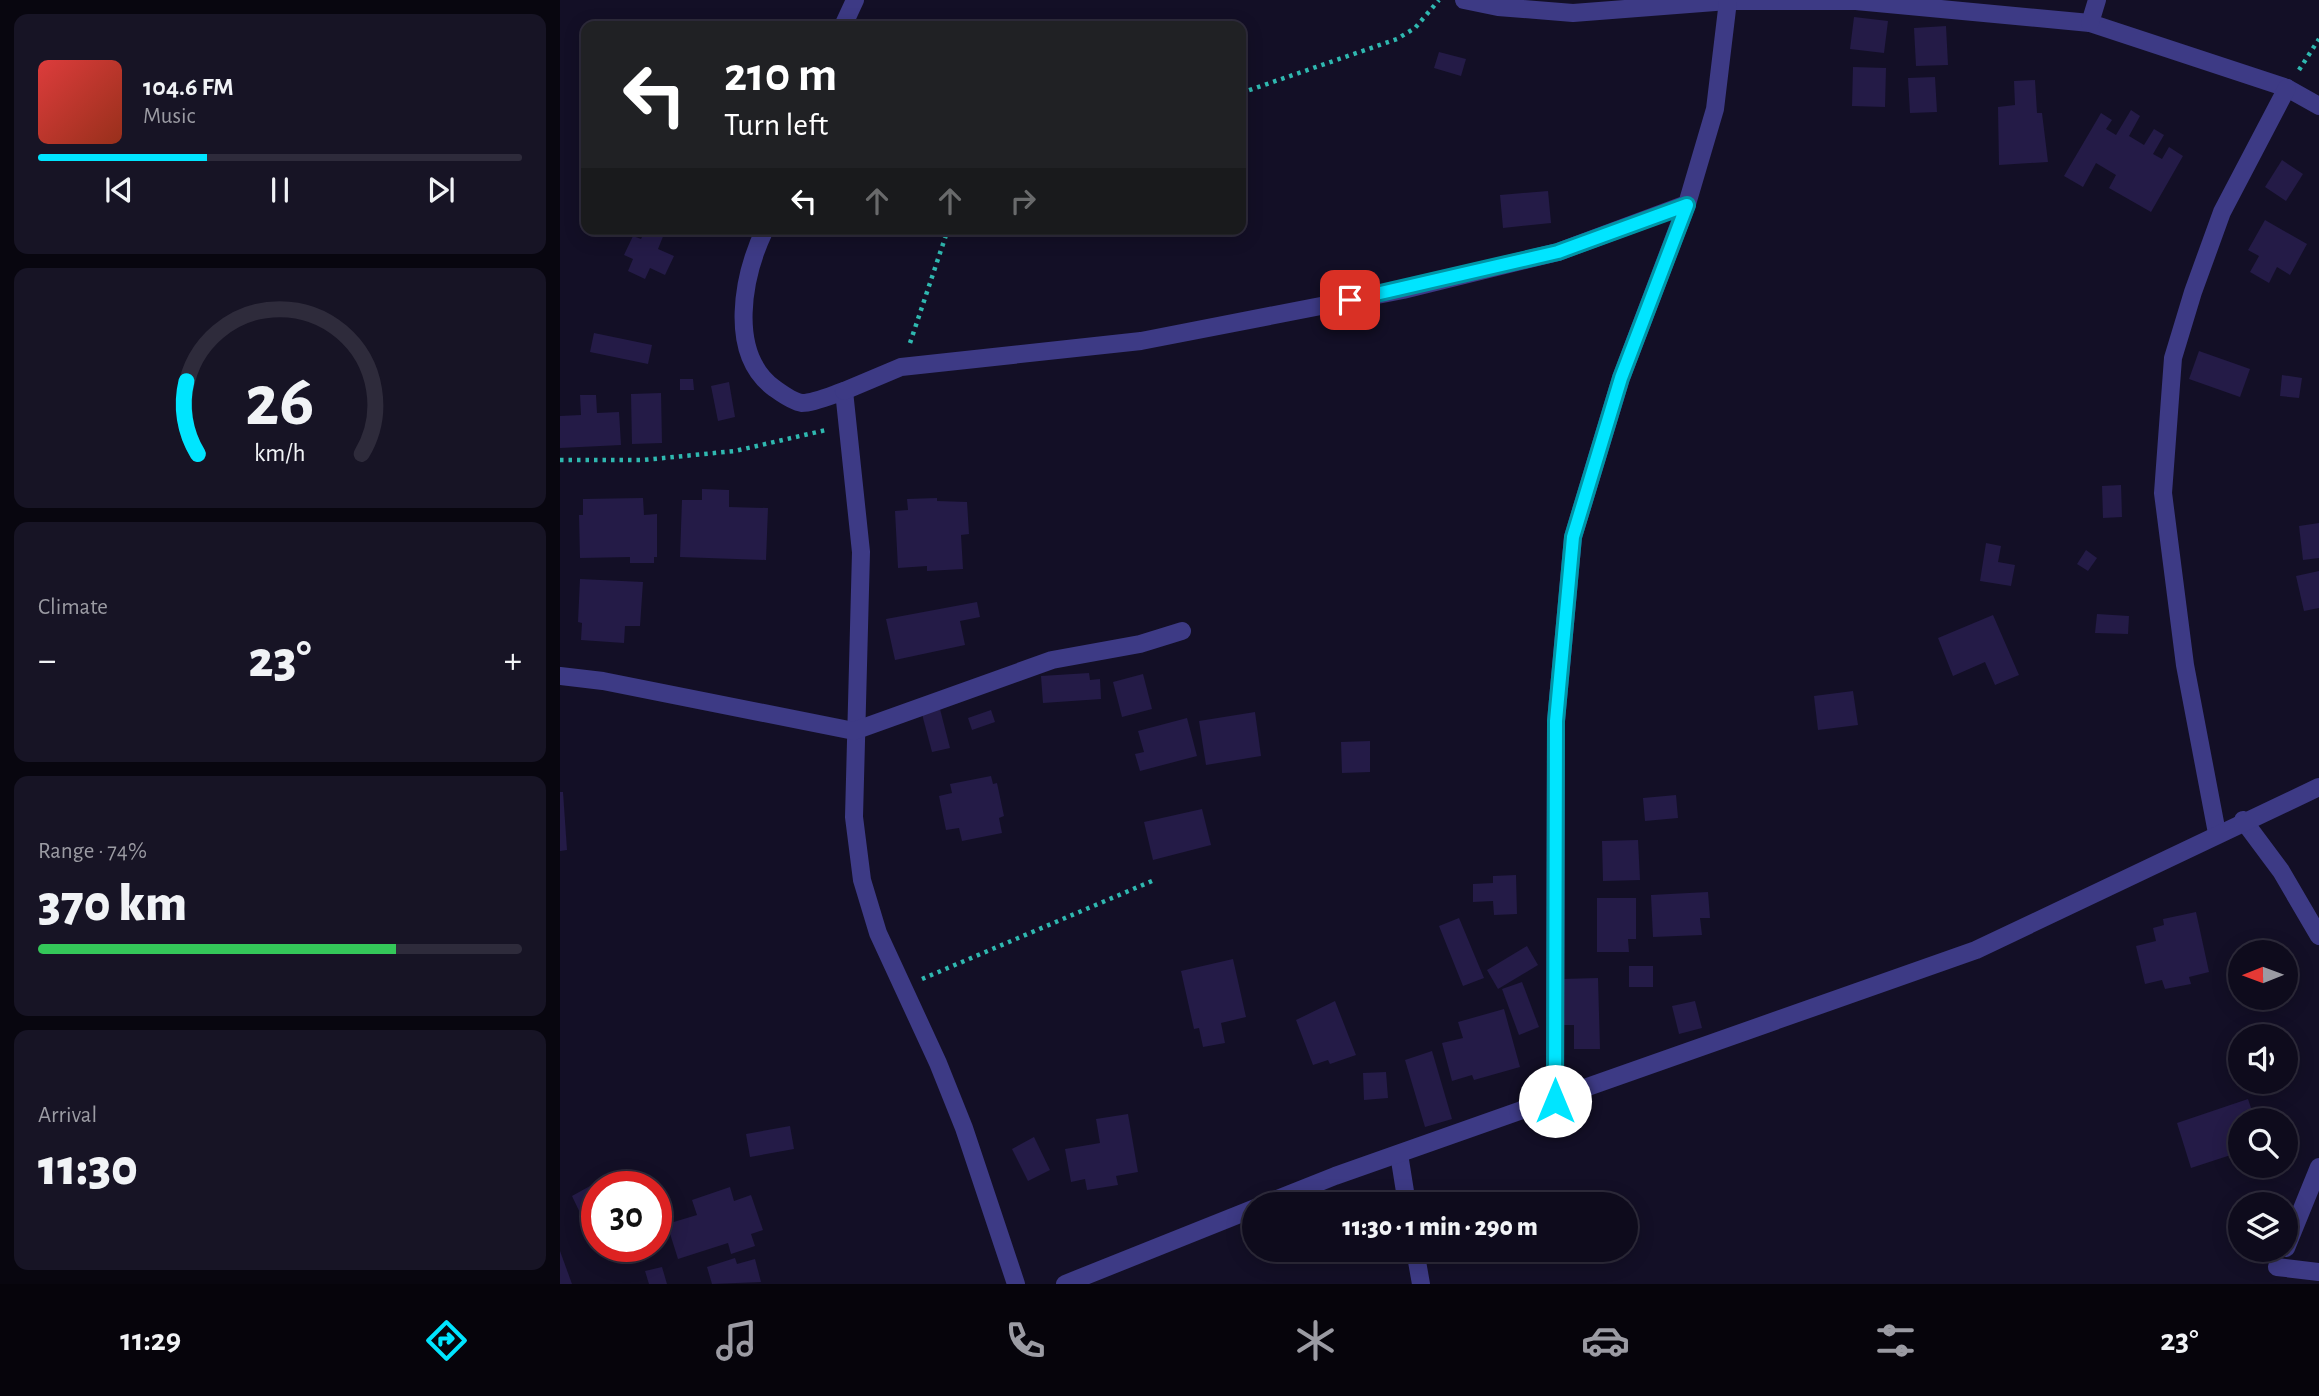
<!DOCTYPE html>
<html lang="en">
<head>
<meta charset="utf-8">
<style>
  body { margin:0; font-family:"Alegreya Sans",sans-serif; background:#171425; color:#f1f3f6; height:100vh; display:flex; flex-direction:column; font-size:26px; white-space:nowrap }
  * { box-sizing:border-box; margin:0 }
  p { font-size:23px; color:#9b9ba3 }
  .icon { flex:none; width:38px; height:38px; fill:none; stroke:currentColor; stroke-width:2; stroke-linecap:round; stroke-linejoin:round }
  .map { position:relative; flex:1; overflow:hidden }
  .side { display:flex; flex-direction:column; gap:14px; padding:14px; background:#08060f; width:560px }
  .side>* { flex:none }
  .banner { position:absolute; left:21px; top:21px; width:665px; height:214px; border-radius:14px; box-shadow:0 4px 18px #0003,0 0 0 2px #2e2b3b; background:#202124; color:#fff; overflow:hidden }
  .needle { width:46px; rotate:269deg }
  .fabs { position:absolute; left:1668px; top:940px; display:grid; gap:14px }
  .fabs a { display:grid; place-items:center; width:70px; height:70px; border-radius:50%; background:#0e0b1c; box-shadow:0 4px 18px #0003,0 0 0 2px #2e2b3b; font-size:35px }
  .speed { position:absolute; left:21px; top:1171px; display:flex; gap:14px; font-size:35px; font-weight:700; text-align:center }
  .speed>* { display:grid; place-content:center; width:91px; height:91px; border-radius:50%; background:#0e0b1c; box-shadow:0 4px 18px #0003,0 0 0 2px #2e2b3b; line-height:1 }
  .speed .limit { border:10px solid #d22; background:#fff; color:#111 }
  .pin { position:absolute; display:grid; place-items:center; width:60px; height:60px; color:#fff; margin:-30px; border-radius:14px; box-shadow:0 4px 10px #0006 }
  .me { position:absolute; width:77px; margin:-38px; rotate:0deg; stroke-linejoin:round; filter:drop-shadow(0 0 5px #0008) }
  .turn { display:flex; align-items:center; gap:24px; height:147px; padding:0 28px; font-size:32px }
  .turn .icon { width:91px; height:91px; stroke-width:2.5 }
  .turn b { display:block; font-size:49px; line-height:60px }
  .lanes { display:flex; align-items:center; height:66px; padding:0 28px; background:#0003; justify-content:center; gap:35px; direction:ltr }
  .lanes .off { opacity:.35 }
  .big { font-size:52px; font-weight:800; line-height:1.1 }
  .side .card { flex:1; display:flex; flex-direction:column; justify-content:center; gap:10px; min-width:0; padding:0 24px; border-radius:14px; background:#171425 }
  .side .dial { align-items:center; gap:0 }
  .dial svg { height:182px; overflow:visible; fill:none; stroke:#2e2b3b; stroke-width:7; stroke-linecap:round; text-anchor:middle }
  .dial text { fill:#f1f3f6; stroke:none }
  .song { display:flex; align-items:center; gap:21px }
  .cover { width:84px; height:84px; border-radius:10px; background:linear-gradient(135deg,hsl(0 70% 55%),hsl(10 70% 35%)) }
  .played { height:7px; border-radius:4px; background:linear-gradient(90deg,#00e5ff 35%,#2e2b3b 35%) }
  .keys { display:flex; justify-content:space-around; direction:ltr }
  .heat { display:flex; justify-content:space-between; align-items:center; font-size:38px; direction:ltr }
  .charge { height:10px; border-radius:5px; background:linear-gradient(90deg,#34c759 74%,#2e2b3b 0) }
  .trip { position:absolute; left:682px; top:1192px; width:396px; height:70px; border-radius:35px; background:#0e0b1c; box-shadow:0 4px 18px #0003,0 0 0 2px #2e2b3b; font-weight:800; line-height:70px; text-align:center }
  .menu { display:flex; height:112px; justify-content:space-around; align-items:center; background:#06040b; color:#9b9ba3 }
  .menu .icon { width:49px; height:49px }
  .menu .selected { color:#00e5ff }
  .menu b { font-size:32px; color:#f1f3f6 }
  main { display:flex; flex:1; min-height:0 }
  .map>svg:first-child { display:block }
</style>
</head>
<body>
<main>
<section class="side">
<div class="card">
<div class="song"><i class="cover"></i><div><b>104.6 FM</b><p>Music</p></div></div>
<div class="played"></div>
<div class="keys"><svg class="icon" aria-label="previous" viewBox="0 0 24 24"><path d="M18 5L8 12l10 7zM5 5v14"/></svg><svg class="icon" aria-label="pause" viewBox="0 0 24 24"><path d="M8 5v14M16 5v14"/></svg><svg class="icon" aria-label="next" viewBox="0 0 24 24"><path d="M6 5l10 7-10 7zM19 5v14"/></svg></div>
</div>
<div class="card dial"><svg viewBox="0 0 100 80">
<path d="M14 69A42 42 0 1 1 86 69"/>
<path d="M14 69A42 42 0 0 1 9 37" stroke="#00e5ff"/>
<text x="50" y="56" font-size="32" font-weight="700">26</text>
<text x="50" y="72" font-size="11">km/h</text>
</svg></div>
<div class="card"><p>Climate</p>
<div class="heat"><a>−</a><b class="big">23°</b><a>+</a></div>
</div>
<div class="card"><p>Range · 74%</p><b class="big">370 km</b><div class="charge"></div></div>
<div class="card"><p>Arrival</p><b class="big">11:30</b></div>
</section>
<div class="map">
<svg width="1759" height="1284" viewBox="0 0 1759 1284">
  <rect width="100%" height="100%" fill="#130f26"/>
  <g fill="#241b47">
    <polygon points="1294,17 1328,21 1324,53 1290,49"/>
    <polygon points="1386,26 1388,65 1356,66 1354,28"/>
    <polygon points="879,52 906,59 901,76 874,68"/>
    <polygon points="1293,67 1326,68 1325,107 1292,106"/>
    <polygon points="1375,77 1377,112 1350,113 1348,78"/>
    <polygon points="1475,80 1477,113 1482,113 1488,162 1439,165 1438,107 1455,105 1454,81"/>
    <polygon points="1571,110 1580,116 1569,136 1584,145 1594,129 1604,135 1593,154 1602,159 1609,147 1623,156 1591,212 1549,188 1556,175 1536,163 1523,187 1504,176 1541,113 1552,120 1546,129 1556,135"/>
    <polygon points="1722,160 1743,174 1726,201 1705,187"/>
    <polygon points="988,191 991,223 943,228 940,195"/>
    <polygon points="1705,220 1747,244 1730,275 1717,267 1709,283 1690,272 1699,256 1688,250"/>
    <polygon points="86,229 106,229 98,249 114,256 105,275 90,268 85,279 68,271 73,259 64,255 73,236 81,239"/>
    <polygon points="34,333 92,345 88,364 30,352"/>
    <polygon points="1639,351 1690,369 1680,397 1629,379"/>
    <polygon points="1722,375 1742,378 1739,398 1720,396"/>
    <polygon points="120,379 133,379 134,390 120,390"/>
    <polygon points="169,382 175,417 158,421 151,386"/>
    <polygon points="101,393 102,443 72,444 71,394"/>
    <polygon points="20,395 36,395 37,413 59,412 61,445 0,448 0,416 21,415"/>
    <polygon points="1561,485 1562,517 1543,518 1542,486"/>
    <polygon points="142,489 169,490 169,507 208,508 206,560 120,557 122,500 142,500"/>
    <polygon points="83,498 84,515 97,514 97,557 94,557 94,563 70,563 70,557 20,558 19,515 23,515 23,499"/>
    <polygon points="377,498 377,501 407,502 409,534 401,535 403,569 367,571 367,566 338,568 335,511 348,510 347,499"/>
    <polygon points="1759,523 1759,558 1743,560 1739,526"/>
    <polygon points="1426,543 1441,546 1438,562 1455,565 1451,586 1420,581"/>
    <polygon points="1526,550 1537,558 1528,571 1517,564"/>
    <polygon points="1759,571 1759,608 1744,611 1736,576"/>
    <polygon points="20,579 83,582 80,626 65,626 64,643 21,640 22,623 18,622"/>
    <polygon points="417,602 420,617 400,621 405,645 335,660 326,619"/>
    <polygon points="1537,614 1569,616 1568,634 1535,633"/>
    <polygon points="1433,615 1459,675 1435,685 1425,662 1393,676 1378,638"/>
    <polygon points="529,673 530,680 540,679 541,699 483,703 481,676"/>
    <polygon points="583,674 592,709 562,717 553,682"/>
    <polygon points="1293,691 1298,725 1258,730 1254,696"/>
    <polygon points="380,709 390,748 372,752 362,714"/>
    <polygon points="431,710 435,722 412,730 408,718"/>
    <polygon points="695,712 701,756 646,765 639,721"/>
    <polygon points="627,718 637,756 580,771 575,754 584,752 578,731"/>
    <polygon points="810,741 810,772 782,773 781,742"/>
    <polygon points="431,776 433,784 437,783 444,816 439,818 442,833 402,841 399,828 386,830 379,796 392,793 390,784"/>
    <polygon points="0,792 3,792 7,850 0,851"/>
    <polygon points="1116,795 1118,818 1085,821 1083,798"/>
    <polygon points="642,809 651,845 593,860 584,822"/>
    <polygon points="1078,840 1080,880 1043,881 1042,841"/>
    <polygon points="956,875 957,914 934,915 933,901 913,902 913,884 933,883 933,876"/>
    <polygon points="1148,892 1150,918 1140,918 1142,935 1093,937 1091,895"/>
    <polygon points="1037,898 1076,898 1076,939 1068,939 1069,952 1037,952"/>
    <polygon points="1636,912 1649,972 1629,977 1631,984 1605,989 1602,980 1585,984 1576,946 1596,941 1593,928 1604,925 1603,919"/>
    <polygon points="899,918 924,978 903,986 879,926"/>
    <polygon points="967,946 978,965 938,989 927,970"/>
    <polygon points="673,959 686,1017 661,1023 665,1043 643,1047 639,1028 634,1029 621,971"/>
    <rect x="1069" y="966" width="24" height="21"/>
    <polygon points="1038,978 1040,1049 1014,1049 1014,1025 1004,1025 1002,979"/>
    <polygon points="962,982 979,1027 959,1035 942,989"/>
    <polygon points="775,1001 796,1055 770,1064 768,1060 753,1065 736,1020"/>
    <polygon points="1135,1001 1142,1028 1119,1034 1112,1006"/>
    <polygon points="944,1009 960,1067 914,1080 912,1075 892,1081 882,1043 903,1038 898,1022"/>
    <polygon points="872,1051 892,1119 865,1127 845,1060"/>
    <polygon points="826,1072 828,1098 804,1100 803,1073"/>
    <polygon points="1688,1099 1695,1120 1680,1120 1680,1152 1631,1168 1617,1123"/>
    <polygon points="568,1114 578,1172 556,1176 558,1185 527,1190 525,1179 511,1182 505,1149 540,1143 536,1119"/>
    <polygon points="230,1126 234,1149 190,1157 186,1134"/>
    <polygon points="474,1137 490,1170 468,1181 452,1149"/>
    <polygon points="50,1175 56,1186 37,1186 37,1209 22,1217 12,1196"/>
    <polygon points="170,1187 174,1201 191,1195 203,1230 191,1234 195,1246 171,1254 168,1243 118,1259 107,1224 137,1215 132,1200"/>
    <polygon points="0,1251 12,1284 0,1284"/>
    <polygon points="175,1258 177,1264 195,1259 201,1282 152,1284 147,1267"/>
    <polygon points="102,1267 107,1284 89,1284 85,1271"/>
  </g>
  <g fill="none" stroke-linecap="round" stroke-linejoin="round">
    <g stroke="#2fb8b0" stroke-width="4.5" stroke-dasharray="3.5 5" stroke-linecap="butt">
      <polyline points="1739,70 1759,39"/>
      <polyline points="681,93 837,39 855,28 879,0"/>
      <polyline points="350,343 388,229"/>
      <polyline points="0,460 83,460 175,451 266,430"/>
      <polyline points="362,979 592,881"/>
    </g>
    <g stroke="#3d3a85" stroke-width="18">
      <polyline points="904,0 938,7 1013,13 1168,1 1296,1 1530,23 1727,88 1759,106"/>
      <polyline points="1530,23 1537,0"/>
      <polyline points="283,26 295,0"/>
      <path d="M 205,229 C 183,275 167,353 214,388 C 221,393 233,402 242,403 C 254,403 272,395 284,391 L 301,552 L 294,817 L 302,880 L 318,933 L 378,1063 L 404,1128 L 456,1284"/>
      <polyline points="284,391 341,367 581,341 843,290 998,252 1127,204"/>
      <polyline points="0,676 43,681 294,731 492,660 580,644 622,631"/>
      <polyline points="1683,820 1721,871 1759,936"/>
      <polyline points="1657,833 1625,665 1603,493 1613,358 1633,292 1662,212 1727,88"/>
      <polyline points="995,1101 996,721 1013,537 1061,378 1127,204 1155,109 1168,1"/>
      <polyline points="839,1154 847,1204"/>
      <polyline points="705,1204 775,1176 1416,950 1759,787"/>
      <polyline points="1726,1248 1759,1167"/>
      <polyline points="855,1250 861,1284"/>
      <polyline points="1717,1267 1759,1272"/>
      <polyline points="505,1284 695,1208"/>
    </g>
  </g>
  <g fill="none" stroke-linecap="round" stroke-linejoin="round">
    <g stroke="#0095a6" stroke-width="18">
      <polyline id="route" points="790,300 998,252 1127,205 1061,378 1013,537 996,721 995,1101"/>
    </g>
    <use href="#route" stroke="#00e5ff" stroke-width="12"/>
  </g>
</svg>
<div class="fabs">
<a><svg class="needle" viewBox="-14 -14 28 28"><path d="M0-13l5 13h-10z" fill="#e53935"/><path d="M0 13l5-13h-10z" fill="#9b9ba3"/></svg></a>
<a><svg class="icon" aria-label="sound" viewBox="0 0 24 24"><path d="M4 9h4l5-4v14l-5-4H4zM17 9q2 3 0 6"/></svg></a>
<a><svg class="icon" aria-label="search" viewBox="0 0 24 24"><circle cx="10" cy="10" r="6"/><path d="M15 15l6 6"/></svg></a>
<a><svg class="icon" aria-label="layers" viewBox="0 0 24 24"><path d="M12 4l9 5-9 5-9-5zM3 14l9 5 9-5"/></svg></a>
</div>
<div class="speed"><div class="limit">30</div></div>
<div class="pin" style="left:790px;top:300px;background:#d93025"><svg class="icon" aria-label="arrive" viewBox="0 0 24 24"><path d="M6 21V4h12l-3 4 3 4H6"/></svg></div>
<svg class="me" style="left:995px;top:1101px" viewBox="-20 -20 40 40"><circle r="19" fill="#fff"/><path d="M0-13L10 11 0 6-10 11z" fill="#00e5ff"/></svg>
<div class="trip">11:30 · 1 min · 290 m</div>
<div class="banner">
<div class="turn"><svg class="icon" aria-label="left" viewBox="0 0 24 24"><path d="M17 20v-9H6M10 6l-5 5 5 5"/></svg><div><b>210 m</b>Turn left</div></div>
<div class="lanes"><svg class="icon" aria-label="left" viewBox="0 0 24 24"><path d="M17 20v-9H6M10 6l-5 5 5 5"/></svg><svg class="icon off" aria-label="ahead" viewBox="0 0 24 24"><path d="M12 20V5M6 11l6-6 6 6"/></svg><svg class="icon off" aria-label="ahead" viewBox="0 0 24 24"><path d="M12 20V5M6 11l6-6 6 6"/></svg><svg class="icon off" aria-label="right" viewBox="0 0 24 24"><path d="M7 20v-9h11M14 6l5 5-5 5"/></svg></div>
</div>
</div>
</main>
<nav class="menu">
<b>11:29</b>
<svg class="icon selected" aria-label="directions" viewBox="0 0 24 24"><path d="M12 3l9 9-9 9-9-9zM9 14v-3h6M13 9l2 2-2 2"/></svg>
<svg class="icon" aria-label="music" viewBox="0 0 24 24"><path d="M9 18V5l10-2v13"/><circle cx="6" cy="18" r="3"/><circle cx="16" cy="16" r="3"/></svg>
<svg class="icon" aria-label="phone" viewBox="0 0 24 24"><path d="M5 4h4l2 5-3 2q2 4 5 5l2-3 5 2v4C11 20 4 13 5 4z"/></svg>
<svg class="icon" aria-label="climate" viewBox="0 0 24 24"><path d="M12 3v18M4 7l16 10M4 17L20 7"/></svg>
<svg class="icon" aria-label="car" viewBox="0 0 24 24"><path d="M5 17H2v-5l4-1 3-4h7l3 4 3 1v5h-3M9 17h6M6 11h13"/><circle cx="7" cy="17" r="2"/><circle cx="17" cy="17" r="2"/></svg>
<svg class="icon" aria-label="filters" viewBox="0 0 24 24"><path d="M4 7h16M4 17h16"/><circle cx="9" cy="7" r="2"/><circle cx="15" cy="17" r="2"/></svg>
<b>23°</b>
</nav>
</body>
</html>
